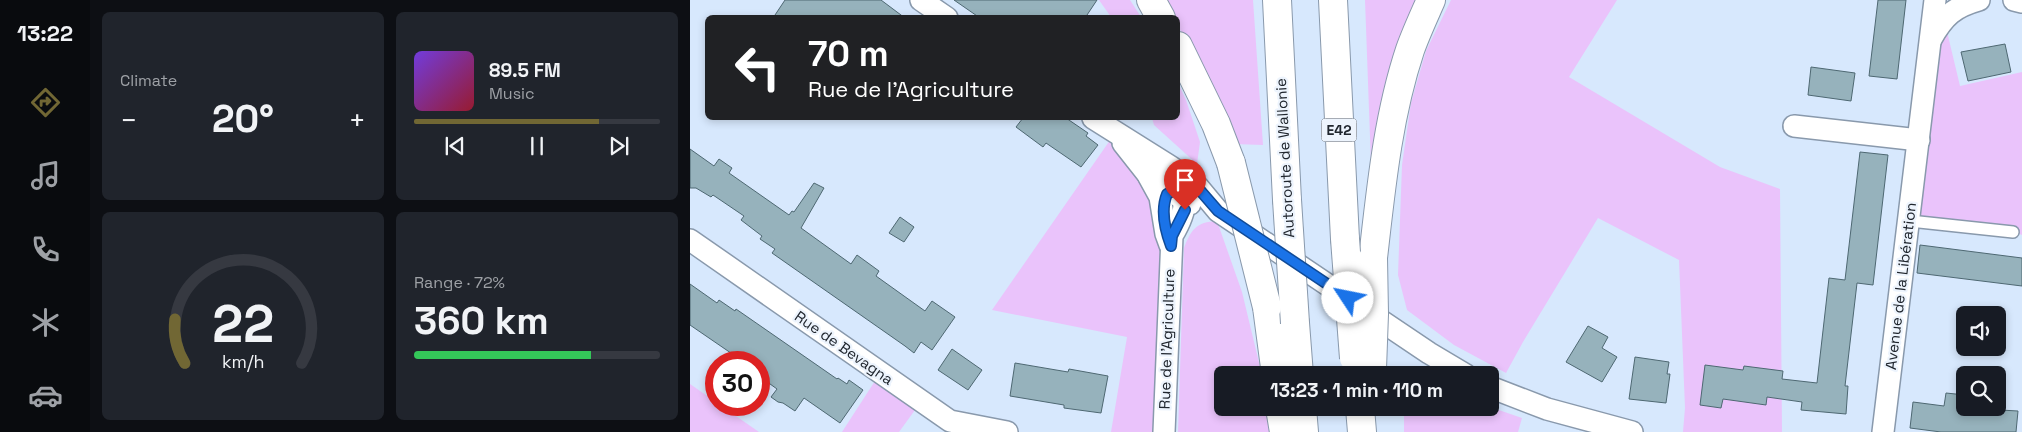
<!DOCTYPE html>
<html lang="en">
<head>
<meta charset="utf-8">
<style>
  body { margin:0; font-family:"Space Grotesk",sans-serif; background:#20242c; color:#f1f3f6; height:100vh; display:flex; flex-direction:column; font-size:19px; white-space:nowrap }
  * { box-sizing:border-box; margin:0 }
  p { font-size:16px; color:#9ea1a6 }
  .icon { flex:none; width:28px; height:28px; fill:none; stroke:currentColor; stroke-width:2; stroke-linecap:round; stroke-linejoin:round }
  .map { position:relative; flex:1; overflow:hidden }
  .sheet { display:flex; flex-direction:column; gap:12px; padding:12px; background:#0d0f14; width:600px }
  .sheet>* { flex:none }
  .hud { position:absolute; left:15px; top:15px; width:475px; height:105px; border-radius:8px; box-shadow:0 2px 8px #0003; background:#202124; color:#fff; overflow:hidden }
  .buttons { position:absolute; left:1266px; top:306px; display:grid; gap:10px }
  .buttons a { display:grid; place-items:center; width:50px; height:50px; border-radius:8px; background:#171b24; box-shadow:0 2px 8px #0003; font-size:25px }
  .speed { position:absolute; left:15px; top:351px; display:flex; gap:10px; font-size:25px; font-weight:700; text-align:center }
  .speed>* { display:grid; place-content:center; width:65px; height:65px; border-radius:50%; background:#171b24; box-shadow:0 2px 8px #0003; line-height:1 }
  .speed .limit { border:8px solid #d22; background:#fff; color:#111 }
  .pin { position:absolute; display:grid; place-items:center; width:42px; height:42px; color:#fff; margin:-51px -21px; border-radius:50% 50% 50% 0; rotate:-45deg; box-shadow:0 0 5px #0007 }
  .pin .icon { rotate:45deg }
  .me { position:absolute; width:55px; margin:-28px; rotate:304deg; stroke-linejoin:round; filter:drop-shadow(0 0 4px #0008) }
  .turn { display:flex; align-items:center; gap:18px; height:105px; padding:0 20px; font-size:22px }
  .turn .icon { width:65px; height:65px; stroke-width:2.5 }
  .turn b { display:block; font-size:35px; line-height:42px }
  .big { font-size:38px; font-weight:700; line-height:1.1 }
  .sheet .card { flex:1; display:flex; flex-direction:column; justify-content:center; gap:8px; min-width:0; padding:0 18px; border-radius:8px; background:#20242c }
  .sheet .dial { align-items:center; gap:0 }
  .dial svg { height:130px; overflow:visible; fill:none; stroke:#363941; stroke-width:7; stroke-linecap:round; text-anchor:middle }
  .dial text { fill:#f1f3f6; stroke:none }
  .song { display:flex; align-items:center; gap:15px }
  .cover { width:60px; height:60px; border-radius:8px; background:linear-gradient(135deg,hsl(260 70% 55%),hsl(350 70% 35%)) }
  .played { height:5px; border-radius:2px; background:linear-gradient(90deg,#716734 75%,#363941 75%) }
  .keys { display:flex; justify-content:space-around; direction:ltr }
  .heat { display:flex; justify-content:space-between; align-items:center; font-size:28px; direction:ltr }
  .charge { height:8px; border-radius:4px; background:linear-gradient(90deg,#34c759 72%,#363941 0) }
  .sheet .tiles { flex:1; display:grid; gap:12px; grid-template-columns:repeat(2,1fr) }
  .trip { position:absolute; left:524px; top:366px; width:285px; height:50px; border-radius:8px; background:#171b24; box-shadow:0 2px 8px #0003; font-weight:700; line-height:50px; text-align:center }
  main { display:flex; flex:1; min-height:0 }
  .tab-bar { display:flex; flex-direction:column; width:90px; justify-content:space-around; align-items:center; background:#090b0e; color:#9ea1a6 }
  .tab-bar .icon { width:35px; height:35px }
  .tab-bar .active { color:#716734 }
  .tab-bar b { font-size:22px; color:#f1f3f6 }
  .map>svg:first-child { display:block }
</style>
</head>
<body>
<main>
<nav class="tab-bar">
<b>13:22</b>
<svg class="icon active" aria-label="directions" viewBox="0 0 24 24"><path d="M12 3l9 9-9 9-9-9zM9 14v-3h6M13 9l2 2-2 2"/></svg>
<svg class="icon" aria-label="music" viewBox="0 0 24 24"><path d="M9 18V5l10-2v13"/><circle cx="6" cy="18" r="3"/><circle cx="16" cy="16" r="3"/></svg>
<svg class="icon" aria-label="phone" viewBox="0 0 24 24"><path d="M5 4h4l2 5-3 2q2 4 5 5l2-3 5 2v4C11 20 4 13 5 4z"/></svg>
<svg class="icon" aria-label="climate" viewBox="0 0 24 24"><path d="M12 3v18M4 7l16 10M4 17L20 7"/></svg>
<svg class="icon" aria-label="car" viewBox="0 0 24 24"><path d="M5 17H2v-5l4-1 3-4h7l3 4 3 1v5h-3M9 17h6M6 11h13"/><circle cx="7" cy="17" r="2"/><circle cx="17" cy="17" r="2"/></svg>
</nav>
<section class="sheet">
<div class="tiles">
<div class="card"><p>Climate</p>
<div class="heat"><a>−</a><b class="big">20°</b><a>+</a></div>
</div>
<div class="card">
<div class="song"><i class="cover"></i><div><b>89.5 FM</b><p>Music</p></div></div>
<div class="played"></div>
<div class="keys"><svg class="icon" aria-label="previous" viewBox="0 0 24 24"><path d="M18 5L8 12l10 7zM5 5v14"/></svg><svg class="icon" aria-label="pause" viewBox="0 0 24 24"><path d="M8 5v14M16 5v14"/></svg><svg class="icon" aria-label="next" viewBox="0 0 24 24"><path d="M6 5l10 7-10 7zM19 5v14"/></svg></div>
</div>
<div class="card dial"><svg viewBox="0 0 100 80">
<path d="M14 69A42 42 0 1 1 86 69"/>
<path d="M14 69A42 42 0 0 1 8 42" stroke="#716734"/>
<text x="50" y="56" font-size="32" font-weight="700">22</text>
<text x="50" y="72" font-size="11">km/h</text>
</svg></div>
<div class="card"><p>Range · 72%</p><b class="big">360 km</b><div class="charge"></div></div>
</div>
</section>
<div class="map">
<svg width="1332" height="432" viewBox="0 0 1332 432">
  <rect width="100%" height="100%" fill="#d7e8fd"/>
  <g fill="#eac3fb">
    <polygon points="409,0 440,0 451,17 421,17"/>
    <polygon points="472,0 563,0 573,145 544,144 498,44 488,26 488,18 483,17"/>
    <polygon points="675,0 727,0 711,33 682,192"/>
    <polygon points="761,0 927,0 879,77 1030,167 1090,189 1092,432 993,432 995,408 989,260 908,218 833,342 816,373 764,345 717,310 708,275 712,165 721,103 736,51"/>
    <polygon points="1254,19 1270,86 1332,72 1332,235 1322,231 1220,221"/>
    <polygon points="488,83 496,100 510,142 507,164 464,125 462,118 488,118"/>
    <polygon points="425,133 470,197 474,432 421,432 437,337 302,310"/>
    <path d="M 527,221 L 552,292 L 572,375 L 532,375 L 532,408 L 576,408 L 579,432 L 488,432 L 494,248 C 501,230 506,222 527,221 Z"/>
    <polygon points="185,381 225,410 209,432 152,432"/>
    <polygon points="0,384 26,402 26,405 30,405 69,432 0,432"/>
    <polygon points="800,407 832,418 828,432 714,432 714,408"/>
  </g>
  <g fill="#96b2bc" stroke="#4e6872">
    <polygon points="95,0 191,0 215,18 83,18"/>
    <polygon points="264,0 407,0 395,18 290,18"/>
    <polygon points="1188,0 1216,0 1207,79 1179,76"/>
    <polygon points="1315,44 1321,72 1278,81 1271,52"/>
    <polygon points="1121,67 1165,73 1161,101 1118,95"/>
    <polygon points="333,118 376,118 398,133 396,136 408,145 391,167 356,143 353,147 326,127"/>
    <polygon points="0,149 24,166 29,159 42,168 39,173 99,215 102,211 104,212 124,183 134,188 111,228 161,264 167,255 189,271 186,276 235,311 242,301 265,317 242,350 231,342 224,353 215,346 82,253 85,249 70,239 72,236 51,220 54,216 23,195 21,197 6,188 0,188"/>
    <polygon points="1170,152 1198,155 1183,285 1167,283 1155,386 1158,386 1156,414 1111,410 1112,402 1077,397 1076,405 1033,399 1031,408 1010,405 1015,365 1053,370 1054,366 1093,371 1092,379 1127,383 1139,278 1155,280"/>
    <polygon points="210,217 224,227 214,242 199,233"/>
    <polygon points="1230,245 1332,258 1332,286 1227,273"/>
    <polygon points="0,284 27,303 29,300 45,311 46,309 147,379 148,378 157,384 159,380 173,390 150,423 114,398 105,411 93,403 88,402 81,397 87,389 69,376 69,362 54,362 0,325"/>
    <polygon points="898,326 918,337 912,348 927,357 912,382 876,362"/>
    <polygon points="262,349 292,370 278,390 248,370"/>
    <polygon points="945,357 979,362 977,374 980,374 976,403 939,399"/>
    <polygon points="325,363 378,372 379,369 418,376 411,413 374,408 374,405 320,396"/>
    <polygon points="1256,393 1275,395 1275,408 1328,411 1326,432 1251,432 1220,428 1223,402 1254,406"/>
  </g>
  <g fill="none" stroke-linecap="round" stroke-linejoin="round">
    <g stroke="#8999ac" stroke-width="14">
      <polyline id="lane" points="1220,221 1323,232"/>
    </g>
    <g stroke="#8999ac" stroke-width="24">
      <g id="street">
        <polyline points="231,0 257,18"/>
        <polyline points="1324,0 1332,2"/>
        <path d="M 1241,39 C 1254,16 1264,7 1289,0"/>
        <polyline points="403,118 481,167 508,187 528,211 739,353 776,375"/>
        <polyline points="1104,126 1229,140"/>
        <polyline points="433,143 459,176 500,204"/>
        <polyline points="459,177 470,197 476,234 480,245"/>
        <polyline points="0,240 260,421 317,432"/>
        <polyline points="800,387 857,409 942,432"/>
        <path d="M 474,432 L 482,236 C 498,209 499,197 482,170"/>
        <polyline points="1193,432 1245,0"/>
      </g>
    </g>
    <g stroke="#8999ac" stroke-width="30">
      <g id="highway">
        <polyline points="461,0 471,18"/>
        <polyline points="587,0 597,200"/>
        <polyline points="643,0 655,239"/>
        <polyline points="488,46 526,124 541,163"/>
        <path d="M 683,258 C 691,188 698,116 720,50 C 726,33 734,16 741,0"/>
        <polyline points="577,307 586,375"/>
        <polyline points="605,323 609,375"/>
        <polyline points="590,408 594,432"/>
        <polyline points="612,408 614,432"/>
        <polyline points="670,408 672,432"/>
      </g>
    </g>
    <use href="#lane" stroke="#fff" stroke-width="11"/>
    <use href="#street" stroke="#fff" stroke-width="21"/>
    <use href="#highway" stroke="#fff" stroke-width="28"/>
    <g stroke="#8999ac" stroke-width="30" stroke-linecap="butt">
      <g id="highway-bridge">
        <polyline points="541,163 577,307"/>
        <polyline points="597,200 605,323"/>
        <polyline points="655,239 664,358"/>
        <polyline points="682,369 684,314 683,258"/>
      </g>
    </g>
    <use href="#highway-bridge" stroke="#fff" stroke-width="28"/>
  </g>
  <g fill="none" stroke-linecap="round" stroke-linejoin="round">
    <g stroke="#114b97" stroke-width="12">
      <path id="route" d="M 495,210 L 482,236 L 481,246 C 475,230 470,211 477,194 L 492,186 L 499,185 L 508,188 L 528,211 L 658,298"/>
    </g>
    <use href="#route" stroke="#1a73e8" stroke-width="9"/>
  </g>
  <g text-anchor="middle" stroke-width="4.5" stroke-linejoin="round" paint-order="stroke">
    <rect fill="#edf4fd" stroke="#5e646c" stroke-width="1" x="631.5" y="118.5" width="35" height="23" rx="4"/>
    <g font-size="14" font-weight="bold" fill="#20262e">
      <text x="649" y="135">E42</text>
    </g>
    <g font-size="15" fill="#20262e" stroke="#edf4fd">
      <text transform="translate(595 158) rotate(-93)" y="5">Autoroute de Wallonie</text>
      <text transform="translate(1211 286) rotate(-83)" y="5">Avenue de la Libération</text>
      <text transform="translate(477 339) rotate(-88)" y="5">Rue de l'Agriculture</text>
      <text transform="translate(154 348) rotate(35)" y="5">Rue de Bevagna</text>
    </g>
  </g>
</svg>
<div class="buttons">
<a><svg class="icon" aria-label="sound" viewBox="0 0 24 24"><path d="M4 9h4l5-4v14l-5-4H4zM17 9q2 3 0 6"/></svg></a>
<a><svg class="icon" aria-label="search" viewBox="0 0 24 24"><circle cx="10" cy="10" r="6"/><path d="M15 15l6 6"/></svg></a>
</div>
<div class="speed"><div class="limit">30</div></div>
<div class="pin" style="left:495px;top:210px;background:#d93025"><svg class="icon" aria-label="arrive" viewBox="0 0 24 24"><path d="M6 21V4h12l-3 4 3 4H6"/></svg></div>
<svg class="me" style="left:658px;top:298px" viewBox="-20 -20 40 40"><circle r="19" fill="#fff"/><path d="M0-13L10 11 0 6-10 11z" fill="#1a73e8"/></svg>
<div class="trip">13:23 · 1 min · 110 m</div>
<div class="hud">
<div class="turn"><svg class="icon" aria-label="left" viewBox="0 0 24 24"><path d="M17 20v-9H6M10 6l-5 5 5 5"/></svg><div><b>70 m</b>Rue de l'Agriculture</div></div>
</div>
</div>
</main>
</body>
</html>
